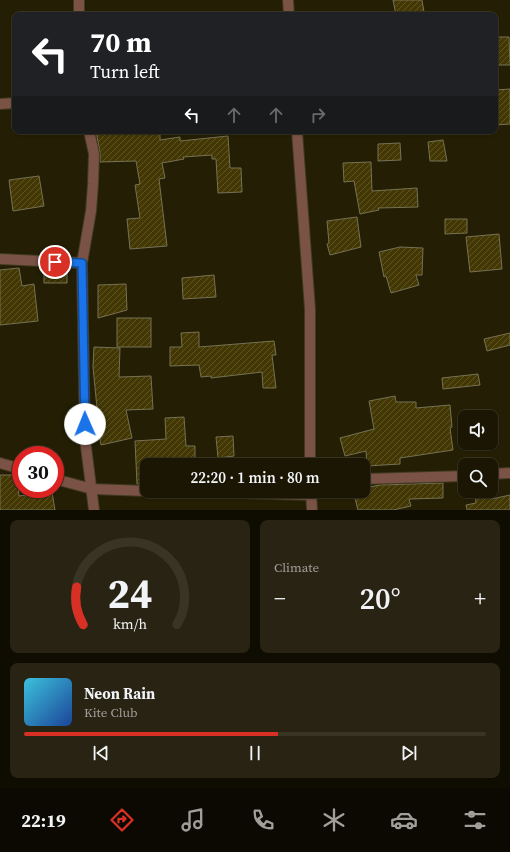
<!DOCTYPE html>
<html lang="en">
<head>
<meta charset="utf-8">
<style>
  body { margin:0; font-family:"Source Serif 4",serif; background:#282312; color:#f1f3f6; height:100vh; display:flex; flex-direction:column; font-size:15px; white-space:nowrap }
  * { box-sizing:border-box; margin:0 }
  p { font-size:13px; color:#a09f9a }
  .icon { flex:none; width:22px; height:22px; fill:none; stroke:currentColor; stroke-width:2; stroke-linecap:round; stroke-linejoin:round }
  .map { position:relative; height:510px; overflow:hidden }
  .side { display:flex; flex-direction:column; gap:10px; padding:10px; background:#0f0c02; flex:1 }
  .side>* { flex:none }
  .guide { position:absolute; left:12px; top:12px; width:486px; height:122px; border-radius:8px; box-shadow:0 1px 3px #0004,0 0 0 1px #393525; background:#202124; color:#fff; overflow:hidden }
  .fabs { position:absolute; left:458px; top:410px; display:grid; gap:8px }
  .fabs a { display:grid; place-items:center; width:40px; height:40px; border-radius:8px; background:#1b1603; box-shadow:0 1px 3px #0004,0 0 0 1px #393525; font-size:20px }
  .speed { position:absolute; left:12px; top:446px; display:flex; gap:8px; font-size:20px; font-weight:700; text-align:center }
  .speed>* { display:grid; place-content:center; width:52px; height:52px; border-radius:50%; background:#1b1603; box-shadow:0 1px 3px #0004,0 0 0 1px #393525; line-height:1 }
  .speed .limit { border:6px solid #d22; background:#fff; color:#111 }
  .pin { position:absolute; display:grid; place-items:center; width:34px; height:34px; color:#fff; margin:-17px; border:2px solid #fff; border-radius:50%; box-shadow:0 1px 4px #0007 }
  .me { position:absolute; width:44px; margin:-22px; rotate:359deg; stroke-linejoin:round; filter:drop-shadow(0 0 3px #0008) }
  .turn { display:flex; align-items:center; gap:14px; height:84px; padding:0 12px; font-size:18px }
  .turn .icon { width:52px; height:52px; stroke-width:2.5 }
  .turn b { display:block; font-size:28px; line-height:34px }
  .lanes { display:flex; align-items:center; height:38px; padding:0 12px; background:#0003; justify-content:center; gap:20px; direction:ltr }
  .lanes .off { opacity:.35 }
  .big { font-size:30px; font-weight:600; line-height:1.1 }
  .side .widget { flex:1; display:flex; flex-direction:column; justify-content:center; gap:6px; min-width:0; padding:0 14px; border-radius:8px; background:#282312 }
  .side .dial { align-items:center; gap:0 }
  .dial svg { height:104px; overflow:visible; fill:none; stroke:#393525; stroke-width:7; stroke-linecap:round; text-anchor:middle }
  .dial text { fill:#f1f3f6; stroke:none }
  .song { display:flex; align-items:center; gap:12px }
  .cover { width:48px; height:48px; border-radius:6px; background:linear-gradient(135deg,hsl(190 70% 55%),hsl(220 70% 35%)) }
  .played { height:4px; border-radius:2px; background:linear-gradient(90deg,#d93025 55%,#393525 55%) }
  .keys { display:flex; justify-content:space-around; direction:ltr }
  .heat { display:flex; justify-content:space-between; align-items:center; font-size:22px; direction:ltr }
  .side .tiles { flex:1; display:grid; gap:10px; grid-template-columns:1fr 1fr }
  .widget:last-child { grid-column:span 2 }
  .trip { position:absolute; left:140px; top:458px; width:230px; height:40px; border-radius:8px; background:#1b1603; box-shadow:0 1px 3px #0004,0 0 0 1px #393525; font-weight:600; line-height:40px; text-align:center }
  .menu { display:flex; height:64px; justify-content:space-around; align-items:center; background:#0b0901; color:#a09f9a }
  .menu .icon { width:28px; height:28px }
  .menu .active { color:#d93025 }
  .menu b { font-size:18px; color:#f1f3f6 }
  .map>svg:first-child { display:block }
</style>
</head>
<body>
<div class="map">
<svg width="510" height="510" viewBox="0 0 510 510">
  <defs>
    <pattern id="building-hatch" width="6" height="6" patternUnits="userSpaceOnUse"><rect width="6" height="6" fill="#433803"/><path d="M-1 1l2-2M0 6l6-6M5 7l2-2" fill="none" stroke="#5e5527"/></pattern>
  </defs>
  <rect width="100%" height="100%" fill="#241e04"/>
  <g fill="url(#building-hatch)" stroke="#777154">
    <polygon points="393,0 422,0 424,12 396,15"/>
    <polygon points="495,37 509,37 510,65 495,65"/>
    <polygon points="510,89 510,124 495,125 495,90"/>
    <polygon points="96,131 160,131 160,140 180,137 180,141 228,136 230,168 241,168 242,192 218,193 216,159 212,159 212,155 183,157 184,159 162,163 165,178 159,179 167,246 130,249 127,219 140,218 135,185 140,184 136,161 100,162 100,153"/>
    <polygon points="443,140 447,161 430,161 428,142"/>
    <polygon points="400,143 401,160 378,161 378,144"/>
    <polygon points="371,162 372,191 417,188 418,207 378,208 379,210 360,214 354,181 344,182 343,163"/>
    <polygon points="39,176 44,206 13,211 9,180"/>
    <polygon points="357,217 361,247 330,255 327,244 329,243 327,221"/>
    <polygon points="445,219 467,219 467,233 445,234"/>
    <polygon points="499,234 502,269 470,272 466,237"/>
    <polygon points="400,247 423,248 422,275 416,275 419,285 391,293 386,276 384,277 379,252"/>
    <polygon points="19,268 22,286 34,284 38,321 0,325 0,270"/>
    <polygon points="44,268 67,269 67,283 44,283"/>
    <polygon points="214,275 216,297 183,299 182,278"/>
    <polygon points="126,284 127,310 98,318 98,285"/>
    <rect x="117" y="318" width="34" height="29"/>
    <polygon points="199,332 199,347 274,341 276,355 272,355 276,388 263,388 262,372 211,378 211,376 201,377 199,365 170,366 170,347 182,347 181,333"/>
    <polygon points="510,333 510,345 487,351 484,339"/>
    <polygon points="94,347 120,348 119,377 151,376 153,409 126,410 132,438 101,445 96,418 98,418 93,367"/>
    <polygon points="478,374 480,385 443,389 442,378"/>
    <polygon points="395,396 396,402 416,402 416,408 450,405 452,427 450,428 453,450 400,458 400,464 367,466 366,451 345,456 340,438 374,429 369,401"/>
    <polygon points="184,417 186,446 195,446 195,465 147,465 147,484 137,484 135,441 166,439 165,418"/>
    <polygon points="233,436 234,456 218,458 216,437"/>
    <polygon points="0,475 17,475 19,496 52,492 55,510 0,510"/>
    <polygon points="443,483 443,498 409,499 411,506 393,510 358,510 355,498 367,497 365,488 380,485"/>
    <polygon points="491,491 492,499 510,495 510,510 467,510 466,505 476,503 475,492"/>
  </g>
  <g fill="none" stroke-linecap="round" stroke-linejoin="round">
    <g stroke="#403a21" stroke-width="12">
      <g id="minor">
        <polyline points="79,0 79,15"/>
        <polyline points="0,104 15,103"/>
        <polyline points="89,131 94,154 93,184 91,211 82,263 85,439 94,510"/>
        <polyline points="0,259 82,263"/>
        <polyline points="0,463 21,469"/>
        <polyline points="491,474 510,473"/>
        <polyline points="55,479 92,489 147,491"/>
        <polyline points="363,479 465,476"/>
        <polyline points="159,491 311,495"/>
      </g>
    </g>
    <g stroke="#403a21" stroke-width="12">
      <g id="tertiary">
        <polyline points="288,0 289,15"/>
        <polyline points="297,131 310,309 310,465"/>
        <polyline points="311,491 312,510"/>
      </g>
    </g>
    <use href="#minor" stroke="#7a5246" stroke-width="10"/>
    <use href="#tertiary" stroke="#7a5246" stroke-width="10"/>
  </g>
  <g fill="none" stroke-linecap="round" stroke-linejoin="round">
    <g stroke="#114b97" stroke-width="10">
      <polyline id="route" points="55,262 82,263 85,424"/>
    </g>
    <use href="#route" stroke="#1a73e8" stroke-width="7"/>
  </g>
</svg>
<div class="fabs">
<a><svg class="icon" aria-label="sound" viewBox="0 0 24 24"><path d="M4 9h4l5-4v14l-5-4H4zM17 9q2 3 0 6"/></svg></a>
<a><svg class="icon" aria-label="search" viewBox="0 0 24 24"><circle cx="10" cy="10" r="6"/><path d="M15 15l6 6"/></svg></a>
</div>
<div class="speed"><div class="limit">30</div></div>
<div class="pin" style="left:55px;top:262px;background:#d93025"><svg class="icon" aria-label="arrive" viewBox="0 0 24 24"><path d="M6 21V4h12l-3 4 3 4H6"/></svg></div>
<svg class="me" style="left:85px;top:424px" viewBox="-20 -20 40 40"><circle r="19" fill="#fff"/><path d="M0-13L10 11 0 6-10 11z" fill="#1a73e8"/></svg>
<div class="trip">22:20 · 1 min · 80 m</div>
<div class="guide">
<div class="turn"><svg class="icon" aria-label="left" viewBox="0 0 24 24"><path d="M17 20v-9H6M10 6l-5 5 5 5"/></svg><div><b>70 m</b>Turn left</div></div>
<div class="lanes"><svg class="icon" aria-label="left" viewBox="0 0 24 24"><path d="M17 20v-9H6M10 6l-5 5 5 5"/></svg><svg class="icon off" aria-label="ahead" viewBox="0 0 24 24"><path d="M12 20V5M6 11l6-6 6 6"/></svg><svg class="icon off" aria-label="ahead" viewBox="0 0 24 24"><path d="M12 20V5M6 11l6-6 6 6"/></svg><svg class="icon off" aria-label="right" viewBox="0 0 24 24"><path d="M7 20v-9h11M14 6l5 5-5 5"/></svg></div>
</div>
</div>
<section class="side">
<div class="tiles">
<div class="widget dial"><svg viewBox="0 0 100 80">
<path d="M14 69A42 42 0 1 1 86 69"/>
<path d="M14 69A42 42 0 0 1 9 40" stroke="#d93025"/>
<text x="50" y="56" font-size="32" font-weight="700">24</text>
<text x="50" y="72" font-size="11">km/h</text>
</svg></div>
<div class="widget"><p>Climate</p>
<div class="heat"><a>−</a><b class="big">20°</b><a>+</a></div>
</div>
<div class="widget">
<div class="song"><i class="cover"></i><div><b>Neon Rain</b><p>Kite Club</p></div></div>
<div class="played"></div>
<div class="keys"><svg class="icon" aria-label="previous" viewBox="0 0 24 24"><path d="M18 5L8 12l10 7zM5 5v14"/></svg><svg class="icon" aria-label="pause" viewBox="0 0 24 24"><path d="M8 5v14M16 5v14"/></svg><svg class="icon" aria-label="next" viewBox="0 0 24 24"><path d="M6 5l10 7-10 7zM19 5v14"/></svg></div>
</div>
</div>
</section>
<nav class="menu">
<b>22:19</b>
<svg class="icon active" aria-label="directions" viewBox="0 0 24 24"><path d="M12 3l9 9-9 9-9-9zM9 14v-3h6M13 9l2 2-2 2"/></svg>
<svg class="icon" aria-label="music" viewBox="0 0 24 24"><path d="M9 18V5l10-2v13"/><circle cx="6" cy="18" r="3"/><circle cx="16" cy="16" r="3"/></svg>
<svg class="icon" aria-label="phone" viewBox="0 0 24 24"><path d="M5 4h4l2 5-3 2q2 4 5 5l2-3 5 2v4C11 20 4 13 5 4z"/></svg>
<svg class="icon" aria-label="climate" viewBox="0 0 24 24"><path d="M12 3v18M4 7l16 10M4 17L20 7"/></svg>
<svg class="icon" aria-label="car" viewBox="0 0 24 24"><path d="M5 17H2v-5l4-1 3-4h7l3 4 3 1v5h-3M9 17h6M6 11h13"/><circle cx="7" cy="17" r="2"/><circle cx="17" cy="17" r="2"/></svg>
<svg class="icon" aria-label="filters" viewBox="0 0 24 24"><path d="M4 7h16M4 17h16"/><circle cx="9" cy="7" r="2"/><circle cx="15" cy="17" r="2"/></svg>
</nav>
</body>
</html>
